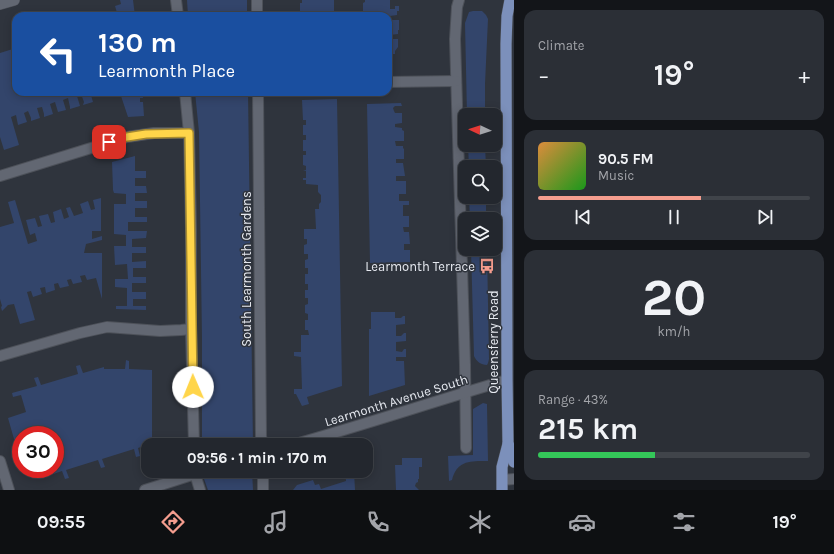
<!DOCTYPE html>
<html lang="en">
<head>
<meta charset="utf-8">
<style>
  body { margin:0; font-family:Karla,sans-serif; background:#2b2f36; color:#f1f3f6; height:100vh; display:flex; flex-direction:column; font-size:15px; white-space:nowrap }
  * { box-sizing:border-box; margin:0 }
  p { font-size:13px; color:#a3a5aa }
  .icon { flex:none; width:22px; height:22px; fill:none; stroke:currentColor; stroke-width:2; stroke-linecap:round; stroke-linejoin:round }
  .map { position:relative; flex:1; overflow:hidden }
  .drawer { display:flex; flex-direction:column; gap:10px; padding:10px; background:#131519; width:320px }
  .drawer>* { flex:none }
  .guide { position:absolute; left:12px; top:12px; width:380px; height:84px; border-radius:12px; box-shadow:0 2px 10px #0003,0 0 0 1px #40444a; background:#1a4fa0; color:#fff; overflow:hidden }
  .needle { width:26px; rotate:274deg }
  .fabs { position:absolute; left:458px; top:108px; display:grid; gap:8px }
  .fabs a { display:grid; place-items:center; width:44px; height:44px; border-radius:8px; background:#23272e; box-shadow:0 2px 10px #0003,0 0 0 1px #40444a; font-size:20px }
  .speed { position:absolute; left:12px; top:426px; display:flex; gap:8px; font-size:20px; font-weight:700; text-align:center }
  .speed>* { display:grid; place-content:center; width:52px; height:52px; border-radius:50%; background:#23272e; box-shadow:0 2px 10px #0003,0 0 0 1px #40444a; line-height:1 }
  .speed .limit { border:6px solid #d22; background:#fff; color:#111 }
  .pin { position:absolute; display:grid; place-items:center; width:34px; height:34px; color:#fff; margin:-17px; border-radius:8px; box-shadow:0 2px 6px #0006 }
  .me { position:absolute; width:44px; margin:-22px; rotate:359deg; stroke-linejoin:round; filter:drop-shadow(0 0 3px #0008) }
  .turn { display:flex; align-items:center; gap:14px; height:84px; padding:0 20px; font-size:18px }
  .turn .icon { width:52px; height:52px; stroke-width:2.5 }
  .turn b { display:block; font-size:28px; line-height:34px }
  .big { font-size:30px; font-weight:700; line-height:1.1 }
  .drawer .card { flex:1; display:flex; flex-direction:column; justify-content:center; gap:6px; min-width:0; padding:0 14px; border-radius:12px; background:#2b2f36 }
  .drawer .dial { align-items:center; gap:0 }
  .dial b { font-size:52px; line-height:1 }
  .song { display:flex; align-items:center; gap:12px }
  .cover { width:48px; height:48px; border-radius:6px; background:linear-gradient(135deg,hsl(30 70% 55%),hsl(120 70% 35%)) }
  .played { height:4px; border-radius:2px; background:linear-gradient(90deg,#f59d8e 60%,#40444a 60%) }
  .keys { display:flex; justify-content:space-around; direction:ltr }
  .heat { display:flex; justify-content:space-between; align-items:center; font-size:22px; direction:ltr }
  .charge { height:6px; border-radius:3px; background:linear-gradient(90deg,#34c759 43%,#40444a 0) }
  .trip { position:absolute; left:141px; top:438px; width:232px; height:40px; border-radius:12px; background:#23272e; box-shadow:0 2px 10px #0003,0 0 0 1px #40444a; font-weight:700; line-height:40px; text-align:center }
  .dock { display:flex; height:64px; justify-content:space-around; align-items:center; background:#0e1012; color:#a3a5aa }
  .dock .icon { width:28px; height:28px }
  .dock .current { color:#f59d8e }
  .dock b { font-size:18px; color:#f1f3f6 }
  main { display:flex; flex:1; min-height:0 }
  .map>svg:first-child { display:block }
</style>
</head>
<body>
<main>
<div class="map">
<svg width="514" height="490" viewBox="0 0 514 490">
  <rect width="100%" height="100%" fill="#2f343d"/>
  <g fill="#33456b">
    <polygon points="120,0 133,0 135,16 118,16 115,6 121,4"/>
    <polygon points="187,0 247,0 247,16 188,16"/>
    <polygon points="302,0 334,0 334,16 302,16 302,13 300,13 300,3 302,3"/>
    <polygon points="365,0 390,0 390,9 395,9 395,6 399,6 399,11 397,11 397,15 390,16 390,20 399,20 399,30 398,30 398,34 390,35 391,39 398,39 398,47 395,51 395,54 389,54 389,60 388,60 388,16 363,16 363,3 365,2"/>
    <polygon points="473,11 482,11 486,15 488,19 485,84 485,115 467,115 465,23 469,12"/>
    <polygon points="16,48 16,92 90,92 93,102 83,105 84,102 81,94 77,96 80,106 70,109 70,107 68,98 63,100 66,110 58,112 55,102 50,104 53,114 44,117 44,114 42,107 37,108 40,118 31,121 31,118 28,111 24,113 27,122 18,125 16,115 11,117 19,145 4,150 0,137 0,53"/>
    <polygon points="110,92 142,92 143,98 140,98 140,102 143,102 144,116 128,117 120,93 110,96"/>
    <polygon points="195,92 248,92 253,445 202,445 202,338 199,132"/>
    <polygon points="337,99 342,386 307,397 309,404 302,406 296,394 294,394 294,389 302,389 301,357 294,356 294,352 301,352 301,335 309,335 308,330 305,330 305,320 308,320 308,314 305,313 305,305 308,304 308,298 305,298 305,290 308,290 308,284 305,284 305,274 308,274 308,268 305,268 305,260 308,259 308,254 304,254 304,245 307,244 307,239 304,239 304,229 316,229 315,209 319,209 319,204 321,202 321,195 318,192 318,185 306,184 306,180 303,180 303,178 306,178 306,171 303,170 306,170 306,166 303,165 303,155 306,155 306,151 303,151 303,140 306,140 306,135 303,135 303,125 306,125 306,120 303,120 302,100"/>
    <polygon points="401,103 402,106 395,106 393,108 394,111 395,113 402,113 402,123 395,124 395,127 402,128 402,130 404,131 404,141 395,141 396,146 403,146 403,148 404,149 404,159 396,159 396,163 403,163 405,176 396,176 396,181 406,181 406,194 399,194 399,201 409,201 409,205 403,205 403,216 409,216 409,227 403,227 404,232 409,232 410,244 404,244 404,250 410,250 410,262 370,263 367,104"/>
    <polygon points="468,145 485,145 486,167 469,167"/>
    <polygon points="135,156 135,171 146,171 146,178 135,178 135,186 146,186 147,193 135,193 135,201 147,201 147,208 135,208 135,217 147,217 147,222 128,222 128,231 147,231 146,238 132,239 132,247 146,247 146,253 132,253 132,262 146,261 146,268 133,268 133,277 146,277 146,283 132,283 132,292 146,292 146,299 133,299 133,306 146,306 146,310 116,309 116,306 127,306 127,288 115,287 115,279 128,279 127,264 115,265 114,246 126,246 126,235 114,234 114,204 126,204 126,194 114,193 113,190 113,189 112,162"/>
    <polygon points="469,197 486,197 486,219 470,219"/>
    <polygon points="101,198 101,231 92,231 92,239 102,236 102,240 86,244 84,253 102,253 102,299 96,278 87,280 85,275 80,276 82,282 73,284 71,279 67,280 69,286 60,288 58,283 54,284 55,290 46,293 45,287 40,288 42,294 33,297 31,291 27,292 35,320 20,324 14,304 8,305 2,311 1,307 2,306 0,299 0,227 14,223 8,202 15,200 28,244 37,241 35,233 30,235 26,220 35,218 38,227 42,226 39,216 48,214 51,223 55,222 53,212 61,209 64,219 69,217 66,208 70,207 74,216 83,213 80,204 88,201 91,210 95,209 93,200"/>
    <path d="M 471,249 L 487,249 L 489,359 L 488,363 L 487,365 C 481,365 476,361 474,356 Z"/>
    <polygon points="371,312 395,312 395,318 401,318 403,316 405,316 405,324 396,325 396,336 401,336 404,333 406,333 406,341 396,342 396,351 402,352 404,349 406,349 406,357 396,357 396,361 404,361 405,385 369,396 369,329 371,329"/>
    <polygon points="126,360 129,361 129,369 152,370 152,443 138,448 140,456 136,457 134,449 102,459 105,467 101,468 98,460 66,470 69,478 65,479 62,471 39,479 37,474 45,472 44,469 55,469 55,435 21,435 21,461 20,460 8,418 26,412 21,395 13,397 12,393 37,386 34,378 38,377 41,385 78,374 76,366 80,365 83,373 104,367 104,369 125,369"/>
    <path d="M 483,403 L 487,404 L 487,405 L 488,461 C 471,461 457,460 452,480 L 449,481 L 448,456 L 473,455 L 473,409 Z"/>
    <polygon points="402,458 422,458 422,467 419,467 419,479 418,479 418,482 416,483 415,486 419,490 396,490 395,465 402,465"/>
    <polygon points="213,471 220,472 221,471 252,471 253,490 208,490 203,476 206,473"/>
    <polygon points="345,471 354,471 355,490 293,490 297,485 313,480 315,485 319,484 321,489 346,481"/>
  </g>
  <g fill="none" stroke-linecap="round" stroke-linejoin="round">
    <g stroke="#4d5159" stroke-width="12">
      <g id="minor">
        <polyline points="176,0 178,16"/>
        <polyline points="257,0 257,16"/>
        <polyline points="459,0 457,7 455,39 465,365 466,448"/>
        <polyline points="388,82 456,81"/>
        <polyline points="185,92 189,133 191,229 191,329 194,445"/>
        <polyline points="258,92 261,437 264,445"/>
        <polyline points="0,176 127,137 154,133 189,133"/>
        <polyline points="0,356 80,333 107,327 160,331 181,330 191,329"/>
        <path d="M 292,445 C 364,425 435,401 507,380"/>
        <polyline points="0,461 9,490"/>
        <polyline points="195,471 195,474 200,490"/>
        <polyline points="263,471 263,490"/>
        <polyline points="502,480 514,479"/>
        <polyline points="145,490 195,474"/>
      </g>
    </g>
    <g stroke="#4d5159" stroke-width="12">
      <polyline id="tertiary" points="0,4 14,0"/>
    </g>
    <g stroke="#4d5159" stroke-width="12">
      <g id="primary">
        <polyline points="510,0 507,16 506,44 507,380 508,443 514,462"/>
        <polyline points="502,490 502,467 508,444"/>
      </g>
    </g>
    <use href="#minor" stroke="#626772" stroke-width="10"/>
    <use href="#tertiary" stroke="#626772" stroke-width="11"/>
    <use href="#primary" stroke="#7c90bb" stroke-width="11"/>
  </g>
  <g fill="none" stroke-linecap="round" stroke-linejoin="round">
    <g stroke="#a68a30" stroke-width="10">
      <polyline id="route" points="109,142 127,137 146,134 189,133 193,387"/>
    </g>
    <use href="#route" stroke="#ffd54a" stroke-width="7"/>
  </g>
  <defs>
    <g id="bus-bare" transform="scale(1.2)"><path d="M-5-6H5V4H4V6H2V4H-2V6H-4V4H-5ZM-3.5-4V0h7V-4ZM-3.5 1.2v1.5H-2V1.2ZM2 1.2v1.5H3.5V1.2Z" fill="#f59d8e" stroke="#2f343d" stroke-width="2.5" paint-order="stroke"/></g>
  </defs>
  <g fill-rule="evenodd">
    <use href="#bus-bare" x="487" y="266"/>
  </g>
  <g text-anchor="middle" stroke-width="3" stroke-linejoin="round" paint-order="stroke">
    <g font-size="13" fill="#e6e9f0" stroke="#2f343d" text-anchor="end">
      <text x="475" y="271">Learmonth Terrace</text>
    </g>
    <g font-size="13" fill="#e6e9f0" stroke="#2f343d">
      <text transform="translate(246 269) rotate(-90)" y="5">South Learmonth Gardens</text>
      <text transform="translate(493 342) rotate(-90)" y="5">Queensferry Road</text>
      <text transform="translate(396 400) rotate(-17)" y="5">Learmonth Avenue South</text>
    </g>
  </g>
</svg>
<div class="fabs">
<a><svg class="needle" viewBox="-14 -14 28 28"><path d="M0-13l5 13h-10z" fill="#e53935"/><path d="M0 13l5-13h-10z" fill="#a3a5aa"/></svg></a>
<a><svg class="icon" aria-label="search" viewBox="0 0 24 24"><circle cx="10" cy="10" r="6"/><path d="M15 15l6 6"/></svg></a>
<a><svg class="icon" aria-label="layers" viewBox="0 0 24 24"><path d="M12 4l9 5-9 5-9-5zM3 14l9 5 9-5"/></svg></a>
</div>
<div class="speed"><div class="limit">30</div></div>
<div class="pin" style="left:109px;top:142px;background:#d93025"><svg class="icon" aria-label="arrive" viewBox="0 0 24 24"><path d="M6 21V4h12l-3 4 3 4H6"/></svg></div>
<svg class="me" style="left:193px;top:387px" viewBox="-20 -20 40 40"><circle r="19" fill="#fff"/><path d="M0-13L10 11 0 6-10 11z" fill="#ffd54a"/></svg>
<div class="trip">09:56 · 1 min · 170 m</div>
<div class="guide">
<div class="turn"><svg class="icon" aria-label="left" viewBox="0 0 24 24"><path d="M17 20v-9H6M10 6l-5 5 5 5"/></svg><div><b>130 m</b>Learmonth Place</div></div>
</div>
</div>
<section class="drawer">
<div class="card"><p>Climate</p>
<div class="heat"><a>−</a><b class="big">19°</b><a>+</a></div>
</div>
<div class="card">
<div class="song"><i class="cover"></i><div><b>90.5 FM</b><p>Music</p></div></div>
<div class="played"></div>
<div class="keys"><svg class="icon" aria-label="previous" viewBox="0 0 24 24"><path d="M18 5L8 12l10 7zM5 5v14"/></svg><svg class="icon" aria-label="pause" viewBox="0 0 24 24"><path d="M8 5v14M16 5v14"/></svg><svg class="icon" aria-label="next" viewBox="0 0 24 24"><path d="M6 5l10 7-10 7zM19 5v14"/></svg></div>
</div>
<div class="card dial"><b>20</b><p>km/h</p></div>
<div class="card"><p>Range · 43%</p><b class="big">215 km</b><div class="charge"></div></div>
</section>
</main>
<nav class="dock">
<b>09:55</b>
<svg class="icon current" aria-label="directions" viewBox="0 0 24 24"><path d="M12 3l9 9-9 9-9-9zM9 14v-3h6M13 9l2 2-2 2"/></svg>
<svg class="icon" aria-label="music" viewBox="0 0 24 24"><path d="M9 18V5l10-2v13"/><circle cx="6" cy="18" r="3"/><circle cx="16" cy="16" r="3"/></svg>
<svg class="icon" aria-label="phone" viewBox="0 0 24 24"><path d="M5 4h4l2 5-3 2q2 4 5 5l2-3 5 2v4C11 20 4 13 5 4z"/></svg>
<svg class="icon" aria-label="climate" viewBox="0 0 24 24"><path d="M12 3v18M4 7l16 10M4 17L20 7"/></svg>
<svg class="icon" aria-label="car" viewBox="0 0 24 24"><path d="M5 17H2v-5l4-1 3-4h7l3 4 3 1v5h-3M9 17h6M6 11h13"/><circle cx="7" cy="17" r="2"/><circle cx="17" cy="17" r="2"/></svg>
<svg class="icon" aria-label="filters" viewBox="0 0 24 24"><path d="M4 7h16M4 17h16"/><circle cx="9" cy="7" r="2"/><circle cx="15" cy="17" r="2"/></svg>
<b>19°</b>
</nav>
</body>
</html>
